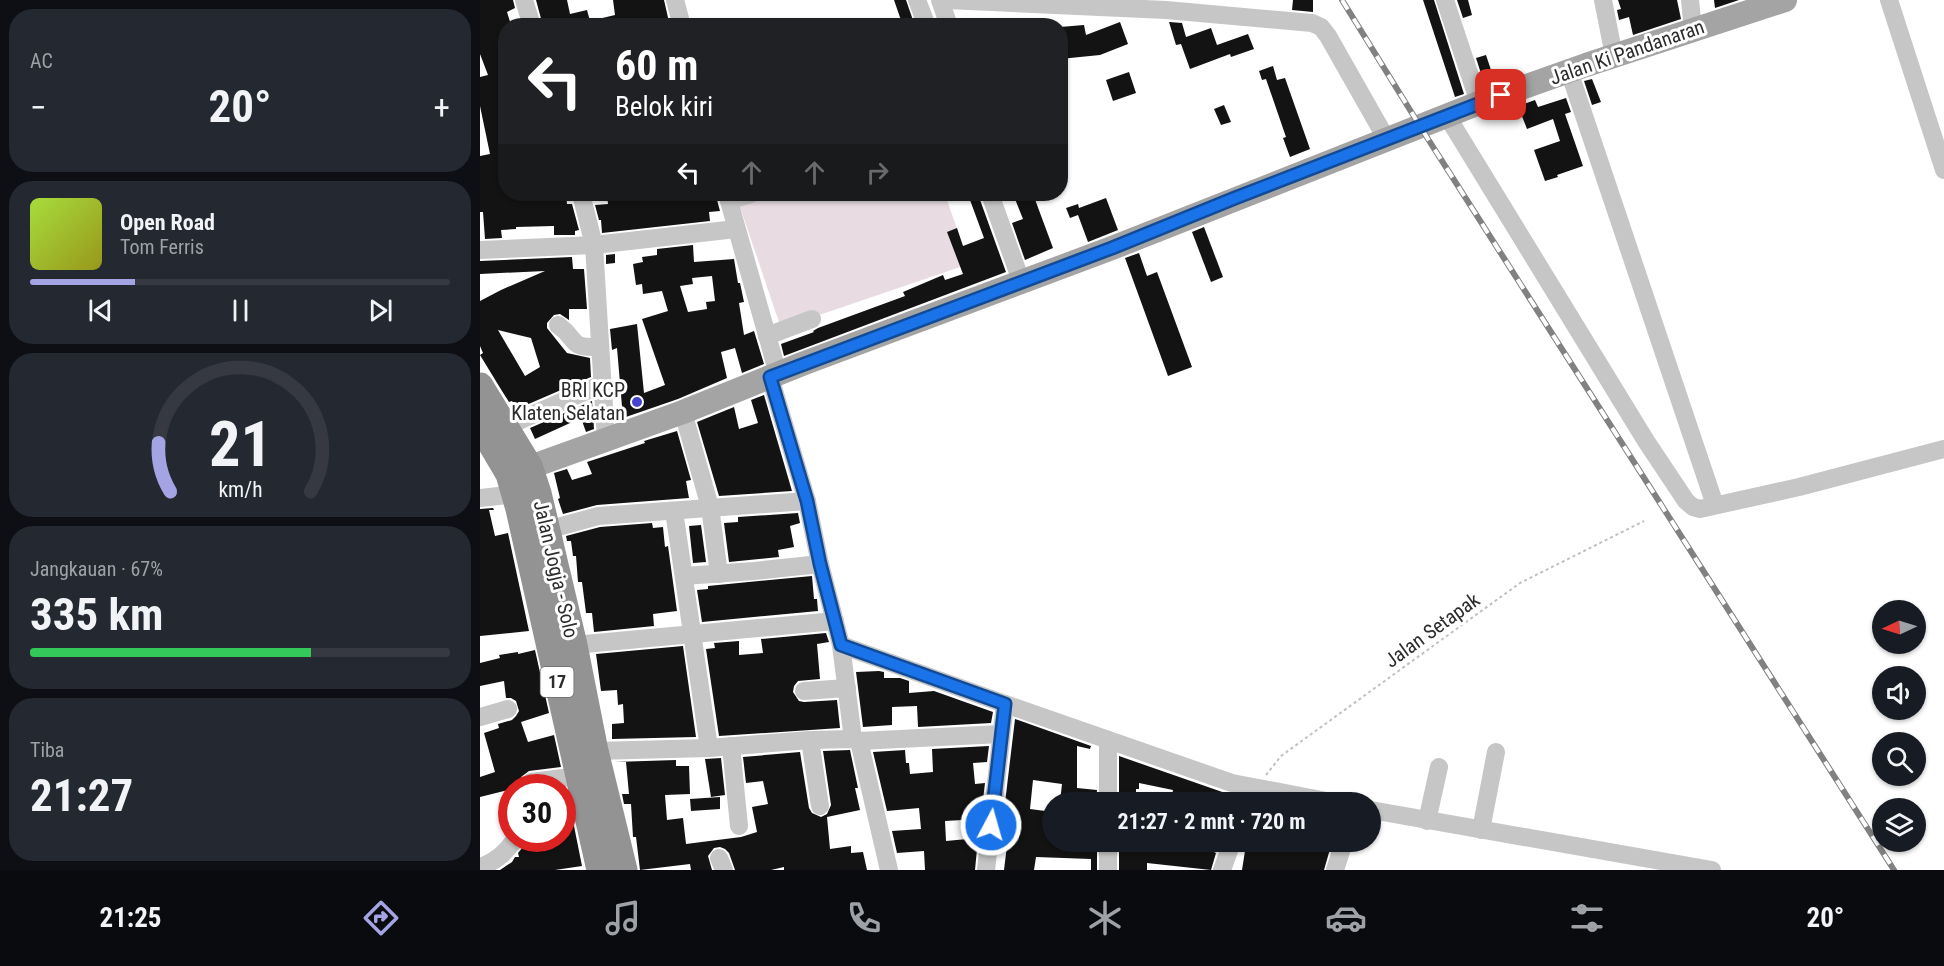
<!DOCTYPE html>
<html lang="id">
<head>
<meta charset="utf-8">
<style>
  body { margin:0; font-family:"Roboto Condensed",sans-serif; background:#242831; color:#f1f3f6; height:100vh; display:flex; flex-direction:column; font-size:22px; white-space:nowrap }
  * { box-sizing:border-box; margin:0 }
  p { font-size:20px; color:#9ea1a6 }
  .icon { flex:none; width:33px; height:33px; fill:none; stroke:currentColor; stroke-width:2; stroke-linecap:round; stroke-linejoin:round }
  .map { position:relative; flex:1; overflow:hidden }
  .side { display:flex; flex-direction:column; gap:9px; padding:9px; background:#0d0f14; width:480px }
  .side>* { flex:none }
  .top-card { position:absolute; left:18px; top:18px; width:570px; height:183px; border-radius:24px; box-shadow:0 2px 4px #0004; background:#202124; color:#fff; overflow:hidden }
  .needle { width:39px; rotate:266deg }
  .fabs { position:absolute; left:1392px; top:600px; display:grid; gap:12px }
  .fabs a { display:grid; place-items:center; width:54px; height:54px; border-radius:50%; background:#171b24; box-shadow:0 2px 4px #0004; font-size:30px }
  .speed { position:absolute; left:18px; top:774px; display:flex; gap:12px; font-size:30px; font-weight:700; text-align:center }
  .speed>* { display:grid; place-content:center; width:78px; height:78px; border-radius:50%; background:#171b24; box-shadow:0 2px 4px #0004; line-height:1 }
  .speed .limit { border:9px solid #d22; background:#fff; color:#111 }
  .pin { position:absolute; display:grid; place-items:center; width:51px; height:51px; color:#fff; margin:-26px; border-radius:12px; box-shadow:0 3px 9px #0006 }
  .me { position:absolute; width:66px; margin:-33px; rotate:6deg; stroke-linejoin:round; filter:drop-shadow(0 0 4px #0008) }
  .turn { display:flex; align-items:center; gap:21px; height:126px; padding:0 18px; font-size:27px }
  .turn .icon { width:78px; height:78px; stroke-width:2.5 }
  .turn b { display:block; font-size:42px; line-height:51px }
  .lanes { display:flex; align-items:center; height:57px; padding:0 18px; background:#0003; justify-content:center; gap:30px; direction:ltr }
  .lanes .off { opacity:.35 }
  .big { font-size:45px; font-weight:700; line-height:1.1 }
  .side .widget { flex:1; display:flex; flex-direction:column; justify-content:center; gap:9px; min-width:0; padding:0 21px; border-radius:24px; background:#242831 }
  .side .dial { align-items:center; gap:0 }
  .dial svg { height:156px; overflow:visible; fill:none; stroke:#363941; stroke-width:7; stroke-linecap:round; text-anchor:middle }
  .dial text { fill:#f1f3f6; stroke:none }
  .song { display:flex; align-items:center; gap:18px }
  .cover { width:72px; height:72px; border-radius:9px; background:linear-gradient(135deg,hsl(80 70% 55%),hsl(60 70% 35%)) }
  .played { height:6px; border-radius:3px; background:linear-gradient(90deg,#a4a4e4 25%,#363941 25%) }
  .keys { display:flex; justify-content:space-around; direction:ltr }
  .heat { display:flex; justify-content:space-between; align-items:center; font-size:33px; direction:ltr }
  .charge { height:9px; border-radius:4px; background:linear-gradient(90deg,#34c759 67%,#363941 0) }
  .trip { position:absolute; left:562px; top:792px; width:339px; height:60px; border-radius:30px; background:#171b24; box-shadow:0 2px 4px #0004; font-weight:700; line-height:60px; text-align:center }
  .menu { display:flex; height:96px; justify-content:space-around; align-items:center; background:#090b0e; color:#9ea1a6 }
  .menu .icon { width:42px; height:42px }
  .menu .selected { color:#a4a4e4 }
  .menu b { font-size:27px; color:#f1f3f6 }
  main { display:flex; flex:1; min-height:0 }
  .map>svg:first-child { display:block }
</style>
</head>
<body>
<main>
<section class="side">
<div class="widget"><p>AC</p>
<div class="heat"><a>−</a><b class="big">20°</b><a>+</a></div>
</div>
<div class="widget">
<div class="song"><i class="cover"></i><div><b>Open Road</b><p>Tom Ferris</p></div></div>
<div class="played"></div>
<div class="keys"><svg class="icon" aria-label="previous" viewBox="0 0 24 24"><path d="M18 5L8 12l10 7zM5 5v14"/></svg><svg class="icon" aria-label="pause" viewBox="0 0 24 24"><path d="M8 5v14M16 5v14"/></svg><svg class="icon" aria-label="next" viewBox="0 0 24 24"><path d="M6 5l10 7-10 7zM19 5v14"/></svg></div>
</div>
<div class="widget dial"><svg viewBox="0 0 100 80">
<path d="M14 69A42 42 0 1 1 86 69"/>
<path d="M14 69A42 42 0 0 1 8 44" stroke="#a4a4e4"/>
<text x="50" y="56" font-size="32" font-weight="700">21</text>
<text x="50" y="72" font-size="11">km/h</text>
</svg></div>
<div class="widget"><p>Jangkauan · 67%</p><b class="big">335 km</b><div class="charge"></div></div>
<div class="widget"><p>Tiba</p><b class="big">21:27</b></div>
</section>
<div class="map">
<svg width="1464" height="870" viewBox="0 0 1464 870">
  <rect width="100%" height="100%" fill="#fff"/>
  <polygon fill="#e8dbe1" points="280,194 465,194 489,264 301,328 258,201"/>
  <g fill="#131313" fill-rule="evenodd">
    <polygon points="0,0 33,0 35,8 27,12 31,25 26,26 26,194 86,194 87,204 92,204 99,230 95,231 95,235 74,235 74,226 36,227 36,229 21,230 22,238 5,239 3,212 0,212 0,156 10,154 0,106 0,77 8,75 0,54"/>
    <polygon points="56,0 87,0 90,14 107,10 110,21 135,15 133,0 184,0 189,22 167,26 63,26"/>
    <polygon points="414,0 426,0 435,26 423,26"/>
    <polygon points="813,0 833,0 833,12 812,10"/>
    <polygon points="943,0 954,0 984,94 975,97"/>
    <polygon points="977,0 988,0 992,15 983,18"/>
    <polygon points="1138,0 1197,0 1201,19 1153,35 1149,17 1139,20 1137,10 1141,9"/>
    <polygon points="1234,0 1259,0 1235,8"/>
    <polygon points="640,22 648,44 620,55 580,59 580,27 604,25 606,35"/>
    <polygon points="689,22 702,23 706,37 731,28 737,45 768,34 774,49 751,57 750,54 710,69 701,44 696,45"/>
    <polygon points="1006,55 1015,82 1005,86 996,58"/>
    <polygon points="793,66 797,80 805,78 830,149 810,157 803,138 806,137 786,79 782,80 779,71"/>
    <polygon points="649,72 656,93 633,101 626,80"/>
    <polygon points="1112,79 1121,102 1112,105 1104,81"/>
    <polygon points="1086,98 1091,112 1085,114 1103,166 1077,175 1078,177 1065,181 1054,150 1080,141 1073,119 1047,129 1038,106 1055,100 1058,107"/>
    <polygon points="744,105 751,122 741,125 734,109"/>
    <polygon points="127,194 137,194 138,197 158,194 225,194 226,201 237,200 240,211 229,212 230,221 122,233 121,220 119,220 115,205 128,204"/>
    <polygon points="533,194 553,194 573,248 545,260 532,223 543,219"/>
    <polygon points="499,197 526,272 304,356 301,344 334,332 333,331 338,328 425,296 423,292 463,275 465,280 483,274 467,232 477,228 483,246 504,238 490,200"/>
    <polygon points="626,198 638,230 608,242 598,215 590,218 586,208 598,204 599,208"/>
    <polygon points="724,227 743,277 731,282 712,232"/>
    <path d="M 213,245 L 214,262 L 254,259 L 258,283 L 260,283 L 264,302 L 259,303 L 264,335 L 274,331 L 284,364 L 262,373 L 255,348 L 241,352 L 247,378 L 198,399 L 143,418 L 137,348 L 132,350 L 130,329 L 157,324 L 164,393 L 185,385 L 162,319 L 188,311 L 182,291 L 163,294 L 162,284 L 156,285 L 153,264 L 163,262 L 162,257 L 177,255 L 177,249 ZM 232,276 L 235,301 L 226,302 L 227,309 L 208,312 L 200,286 L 213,284 L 212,278 Z"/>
    <polygon points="659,253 667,276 677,272 712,367 688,376 645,258"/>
    <polygon points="135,254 135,263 126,264 126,255"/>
    <path d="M 92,257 L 93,269 L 104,269 L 107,309 L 89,309 L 89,320 L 80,314 L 74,315 L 67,323 L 67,328 L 87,353 L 110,358 L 111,377 L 37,409 L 32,401 L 29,402 L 22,391 L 0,355 L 3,353 L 0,346 L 0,301 L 21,290 L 65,271 L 0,274 L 0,261 ZM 18,330 L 51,338 L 60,367 L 45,376 Z"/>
    <polygon points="284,395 312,491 239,496 217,422 254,407 259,429 278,423 271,400"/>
    <polygon points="112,401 114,429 106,432 101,418 55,439 50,428"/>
    <polygon points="197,431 211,480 206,481 209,498 117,505 83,514 78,499 80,498 74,473 87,469 92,480 112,474 107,462 165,443 164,441"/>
    <polygon points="13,508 14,510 9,510 15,536 28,533 49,631 0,636 0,509"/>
    <polygon points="318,513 320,523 310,526 314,547 298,550 299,557 249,562 244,523 258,522 258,517"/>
    <polygon points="172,523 173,528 183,527 185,547 188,546 197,611 173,614 174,626 114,632 112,613 106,613 102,582 98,582 96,556 93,556 91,541 87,541 86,536 120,527"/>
    <polygon points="221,525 226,562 213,563 209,526"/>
    <polygon points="332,576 334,599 337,599 338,611 222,622 217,590 228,589 228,586"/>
    <polygon points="346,633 349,642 337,644 340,679 318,681 314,686 313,692 319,701 324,702 357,700 360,728 239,736 226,649 235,648 234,643 259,641 259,655 283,653 281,639"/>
    <polygon points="203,646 216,737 132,739 132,724 144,723 143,704 138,705 137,690 121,691 116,654"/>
    <polygon points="55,650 69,713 41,722 48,742 74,735 81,767 49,771 41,777 40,783 32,785 32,789 0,797 0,777 15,772 4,733 19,728 18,724 32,720 36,716 39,711 36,701 31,698 26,698 24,681 0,686 0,663 20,658 19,655 38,652 38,654"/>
    <polygon points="399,671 404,672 404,678 420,678 429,681 429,693 454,691 513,712 511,723 438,727 437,706 412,707 412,725 383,727 376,672"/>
    <polygon points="535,719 611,746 610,749 597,746 597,788 617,790 616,802 580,802 582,784 553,780 550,809 573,812 573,842 617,842 617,870 611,870 611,859 556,857 554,870 524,870 532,804 525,803"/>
    <polygon points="509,746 507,762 493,763 495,784 505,783 503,800 499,800 500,819 465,821 466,841 498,838 495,870 445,870 444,851 417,853 412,831 441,829 439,808 407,811 393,752 425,750 426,763 429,763 430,774 453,772 452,749"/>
    <polygon points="370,750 378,788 375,788 380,810 347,817 350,849 371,846 371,853 383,852 387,870 304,870 304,867 291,870 255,870 249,853 245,849 240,847 234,848 228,856 232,870 211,870 210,864 160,870 156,837 153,837 151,804 144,804 142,794 149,794 146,762 134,762 196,760 196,766 209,766 210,794 185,795 187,820 203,818 206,844 261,837 277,832 272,807 288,804 283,781 266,783 263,757 320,752 329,808 332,813 341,817 347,814 351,805 343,751"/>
    <polygon points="639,756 748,794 786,801 786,802 691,802 693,790 659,783 659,789 656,789 656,802 639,802"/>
    <polygon points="241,758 245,795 231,797 225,759"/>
    <polygon points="240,797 240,809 211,811 210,799"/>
    <polygon points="93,821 102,866 75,870 20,870 32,862 35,857 39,857 38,853 43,847 54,846 53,838 82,838 82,822"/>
    <polygon points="654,842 695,845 694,849 730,850 736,853 731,870 667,863 667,870 639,870 639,846 653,848"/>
    <polygon points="764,842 852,842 844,870 762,870 765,851 763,851"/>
  </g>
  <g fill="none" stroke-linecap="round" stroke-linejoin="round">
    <polyline stroke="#c0c0c0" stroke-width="2" stroke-dasharray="3 3" stroke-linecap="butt" points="786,775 801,756 1040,583 1164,521"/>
    <g stroke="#c6c6c6" stroke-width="18">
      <polyline points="44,0 52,26"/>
      <polyline points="195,0 202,26"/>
      <polyline points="437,0 447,26"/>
      <polyline points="460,0 469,26"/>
      <polyline points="467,0 686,10 832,23 841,27 848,36 907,140"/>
      <polyline points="965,0 999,103"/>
      <polyline points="1123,0 1134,56"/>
      <polyline points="1210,0 1213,30"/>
      <polyline points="1409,0 1464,170"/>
      <polyline points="1089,71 1235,505"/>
      <polyline points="967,116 1166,441 1206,501 1213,507 1220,509 1319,487 1464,449"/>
      <polyline points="101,194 114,245 126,440"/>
      <polyline points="247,194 298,374"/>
      <polyline points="510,194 541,281"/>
      <polyline points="249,201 271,194"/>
      <polyline points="0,250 114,245 256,229"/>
      <path d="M 78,325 C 100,341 87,348 120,347"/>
      <polyline points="287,336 332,319"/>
      <polyline points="290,377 327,501 340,564 361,645 525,704 752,783 852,802"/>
      <polyline points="203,412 230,507 239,574"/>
      <polyline points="25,427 122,384"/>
      <polyline points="0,498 35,494"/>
      <polyline points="194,511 229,748"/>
      <polyline points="67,530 118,516 327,501"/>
      <polyline points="204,576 274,571 340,564"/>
      <polyline points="94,645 355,621"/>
      <polyline points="361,645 373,739"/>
      <polyline points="324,691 367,688"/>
      <polyline points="0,717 28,709"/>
      <polyline points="330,740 340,806"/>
      <polyline points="379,741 409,870"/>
      <polyline points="251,746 259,826"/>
      <polyline points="115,751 229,748 330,740 373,739 379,741 521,734"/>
      <polyline points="51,782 99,776"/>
      <polyline points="628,802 628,740"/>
      <polyline points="891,810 1232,870"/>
      <polyline points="82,811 105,807"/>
      <polyline points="947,821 959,767"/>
      <polyline points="1001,830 1016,752"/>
      <polyline points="738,842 748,845 749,851 742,870"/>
      <polyline points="239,858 244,870"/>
      <path d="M 0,867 C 17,861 25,853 36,838"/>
      <polyline points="506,870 525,704"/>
      <polyline points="628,870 628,842"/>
      <polyline points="855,870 864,842"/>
    </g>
    <polyline stroke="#a4a4a4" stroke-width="24" points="31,474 203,412 322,364 632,248 999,103 1106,65 1305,0"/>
    <g stroke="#939393" stroke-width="27">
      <polyline points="0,386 49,466 58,493 94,645 115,751 144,870"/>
      <polyline points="0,425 29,474 39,509 120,870"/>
    </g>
    <g stroke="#818181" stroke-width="6">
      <polyline id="rail" points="862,0 948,139 1414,870"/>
    </g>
    <use href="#rail" stroke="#fff" stroke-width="4" stroke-dasharray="11" stroke-linecap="butt"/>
  </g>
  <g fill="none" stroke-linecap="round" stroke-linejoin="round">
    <g stroke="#114b97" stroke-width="15">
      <polyline id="route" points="511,825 525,704 361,645 340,564 327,501 290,377 632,248 755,198 1021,95"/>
    </g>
    <use href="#route" stroke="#1a73e8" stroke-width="10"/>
  </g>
  <circle fill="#4643cf" stroke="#fff" stroke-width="2" cx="157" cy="402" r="6"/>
  <g text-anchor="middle" stroke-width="6" stroke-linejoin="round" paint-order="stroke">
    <rect fill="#fff" stroke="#6b6b6b" stroke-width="1.5" x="60.5" y="667" width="33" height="30" rx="4.5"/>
    <g font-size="18" font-weight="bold" fill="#2c2c2c">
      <text x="77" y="688">17</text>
    </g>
    <g font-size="20" fill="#2c2c2c" stroke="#fff">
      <text transform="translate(1147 52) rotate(-19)" y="7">Jalan Ki Pandanaran</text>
      <text transform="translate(76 569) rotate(77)" y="7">Jalan Jogja - Solo</text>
      <text transform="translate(952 630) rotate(-36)" y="7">Jalan Setapak</text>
    </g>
    <g font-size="20" fill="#2c2c2c" stroke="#fff" text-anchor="end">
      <text x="145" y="397">BRI KCP<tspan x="145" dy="23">Klaten Selatan</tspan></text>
    </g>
  </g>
</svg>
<div class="fabs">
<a><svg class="needle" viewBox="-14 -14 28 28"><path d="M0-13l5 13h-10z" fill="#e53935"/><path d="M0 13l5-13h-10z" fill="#9ea1a6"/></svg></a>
<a><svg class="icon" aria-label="sound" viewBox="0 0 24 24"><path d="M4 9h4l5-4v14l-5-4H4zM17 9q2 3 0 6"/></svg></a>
<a><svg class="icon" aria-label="search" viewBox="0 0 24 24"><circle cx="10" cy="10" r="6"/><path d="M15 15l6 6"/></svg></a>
<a><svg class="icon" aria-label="layers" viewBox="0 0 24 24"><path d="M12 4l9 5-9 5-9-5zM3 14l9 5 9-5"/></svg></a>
</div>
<div class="speed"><div class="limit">30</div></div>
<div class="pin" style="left:1021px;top:95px;background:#d93025"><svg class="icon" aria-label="arrive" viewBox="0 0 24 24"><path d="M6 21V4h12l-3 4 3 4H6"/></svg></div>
<svg class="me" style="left:511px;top:825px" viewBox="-20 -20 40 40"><circle r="17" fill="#1a73e8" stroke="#fff" stroke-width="3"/><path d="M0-11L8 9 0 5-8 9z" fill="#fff"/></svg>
<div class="trip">21:27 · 2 mnt · 720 m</div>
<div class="top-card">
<div class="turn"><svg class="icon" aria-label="left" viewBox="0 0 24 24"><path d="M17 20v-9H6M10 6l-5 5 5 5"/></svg><div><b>60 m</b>Belok kiri</div></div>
<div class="lanes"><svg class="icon" aria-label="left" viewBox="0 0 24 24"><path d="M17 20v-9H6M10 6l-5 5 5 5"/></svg><svg class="icon off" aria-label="ahead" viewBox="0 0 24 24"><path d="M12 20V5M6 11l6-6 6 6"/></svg><svg class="icon off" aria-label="ahead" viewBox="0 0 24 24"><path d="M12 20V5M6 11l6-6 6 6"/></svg><svg class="icon off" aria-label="right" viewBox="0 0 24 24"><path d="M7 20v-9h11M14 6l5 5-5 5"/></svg></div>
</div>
</div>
</main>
<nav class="menu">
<b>21:25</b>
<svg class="icon selected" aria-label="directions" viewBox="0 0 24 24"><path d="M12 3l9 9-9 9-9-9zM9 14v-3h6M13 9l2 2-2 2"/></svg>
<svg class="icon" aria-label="music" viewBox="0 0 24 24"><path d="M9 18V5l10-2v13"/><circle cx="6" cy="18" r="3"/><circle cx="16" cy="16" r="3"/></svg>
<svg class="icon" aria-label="phone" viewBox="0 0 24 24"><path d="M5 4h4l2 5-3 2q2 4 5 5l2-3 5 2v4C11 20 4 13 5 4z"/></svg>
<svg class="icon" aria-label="climate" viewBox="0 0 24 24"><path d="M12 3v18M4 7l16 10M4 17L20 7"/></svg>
<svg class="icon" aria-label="car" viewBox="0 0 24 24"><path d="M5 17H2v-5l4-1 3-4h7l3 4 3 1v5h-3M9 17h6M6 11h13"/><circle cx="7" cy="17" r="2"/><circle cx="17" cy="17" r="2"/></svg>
<svg class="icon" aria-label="filters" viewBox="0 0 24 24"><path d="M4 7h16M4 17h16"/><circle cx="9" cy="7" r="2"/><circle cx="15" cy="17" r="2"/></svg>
<b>20°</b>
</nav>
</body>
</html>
